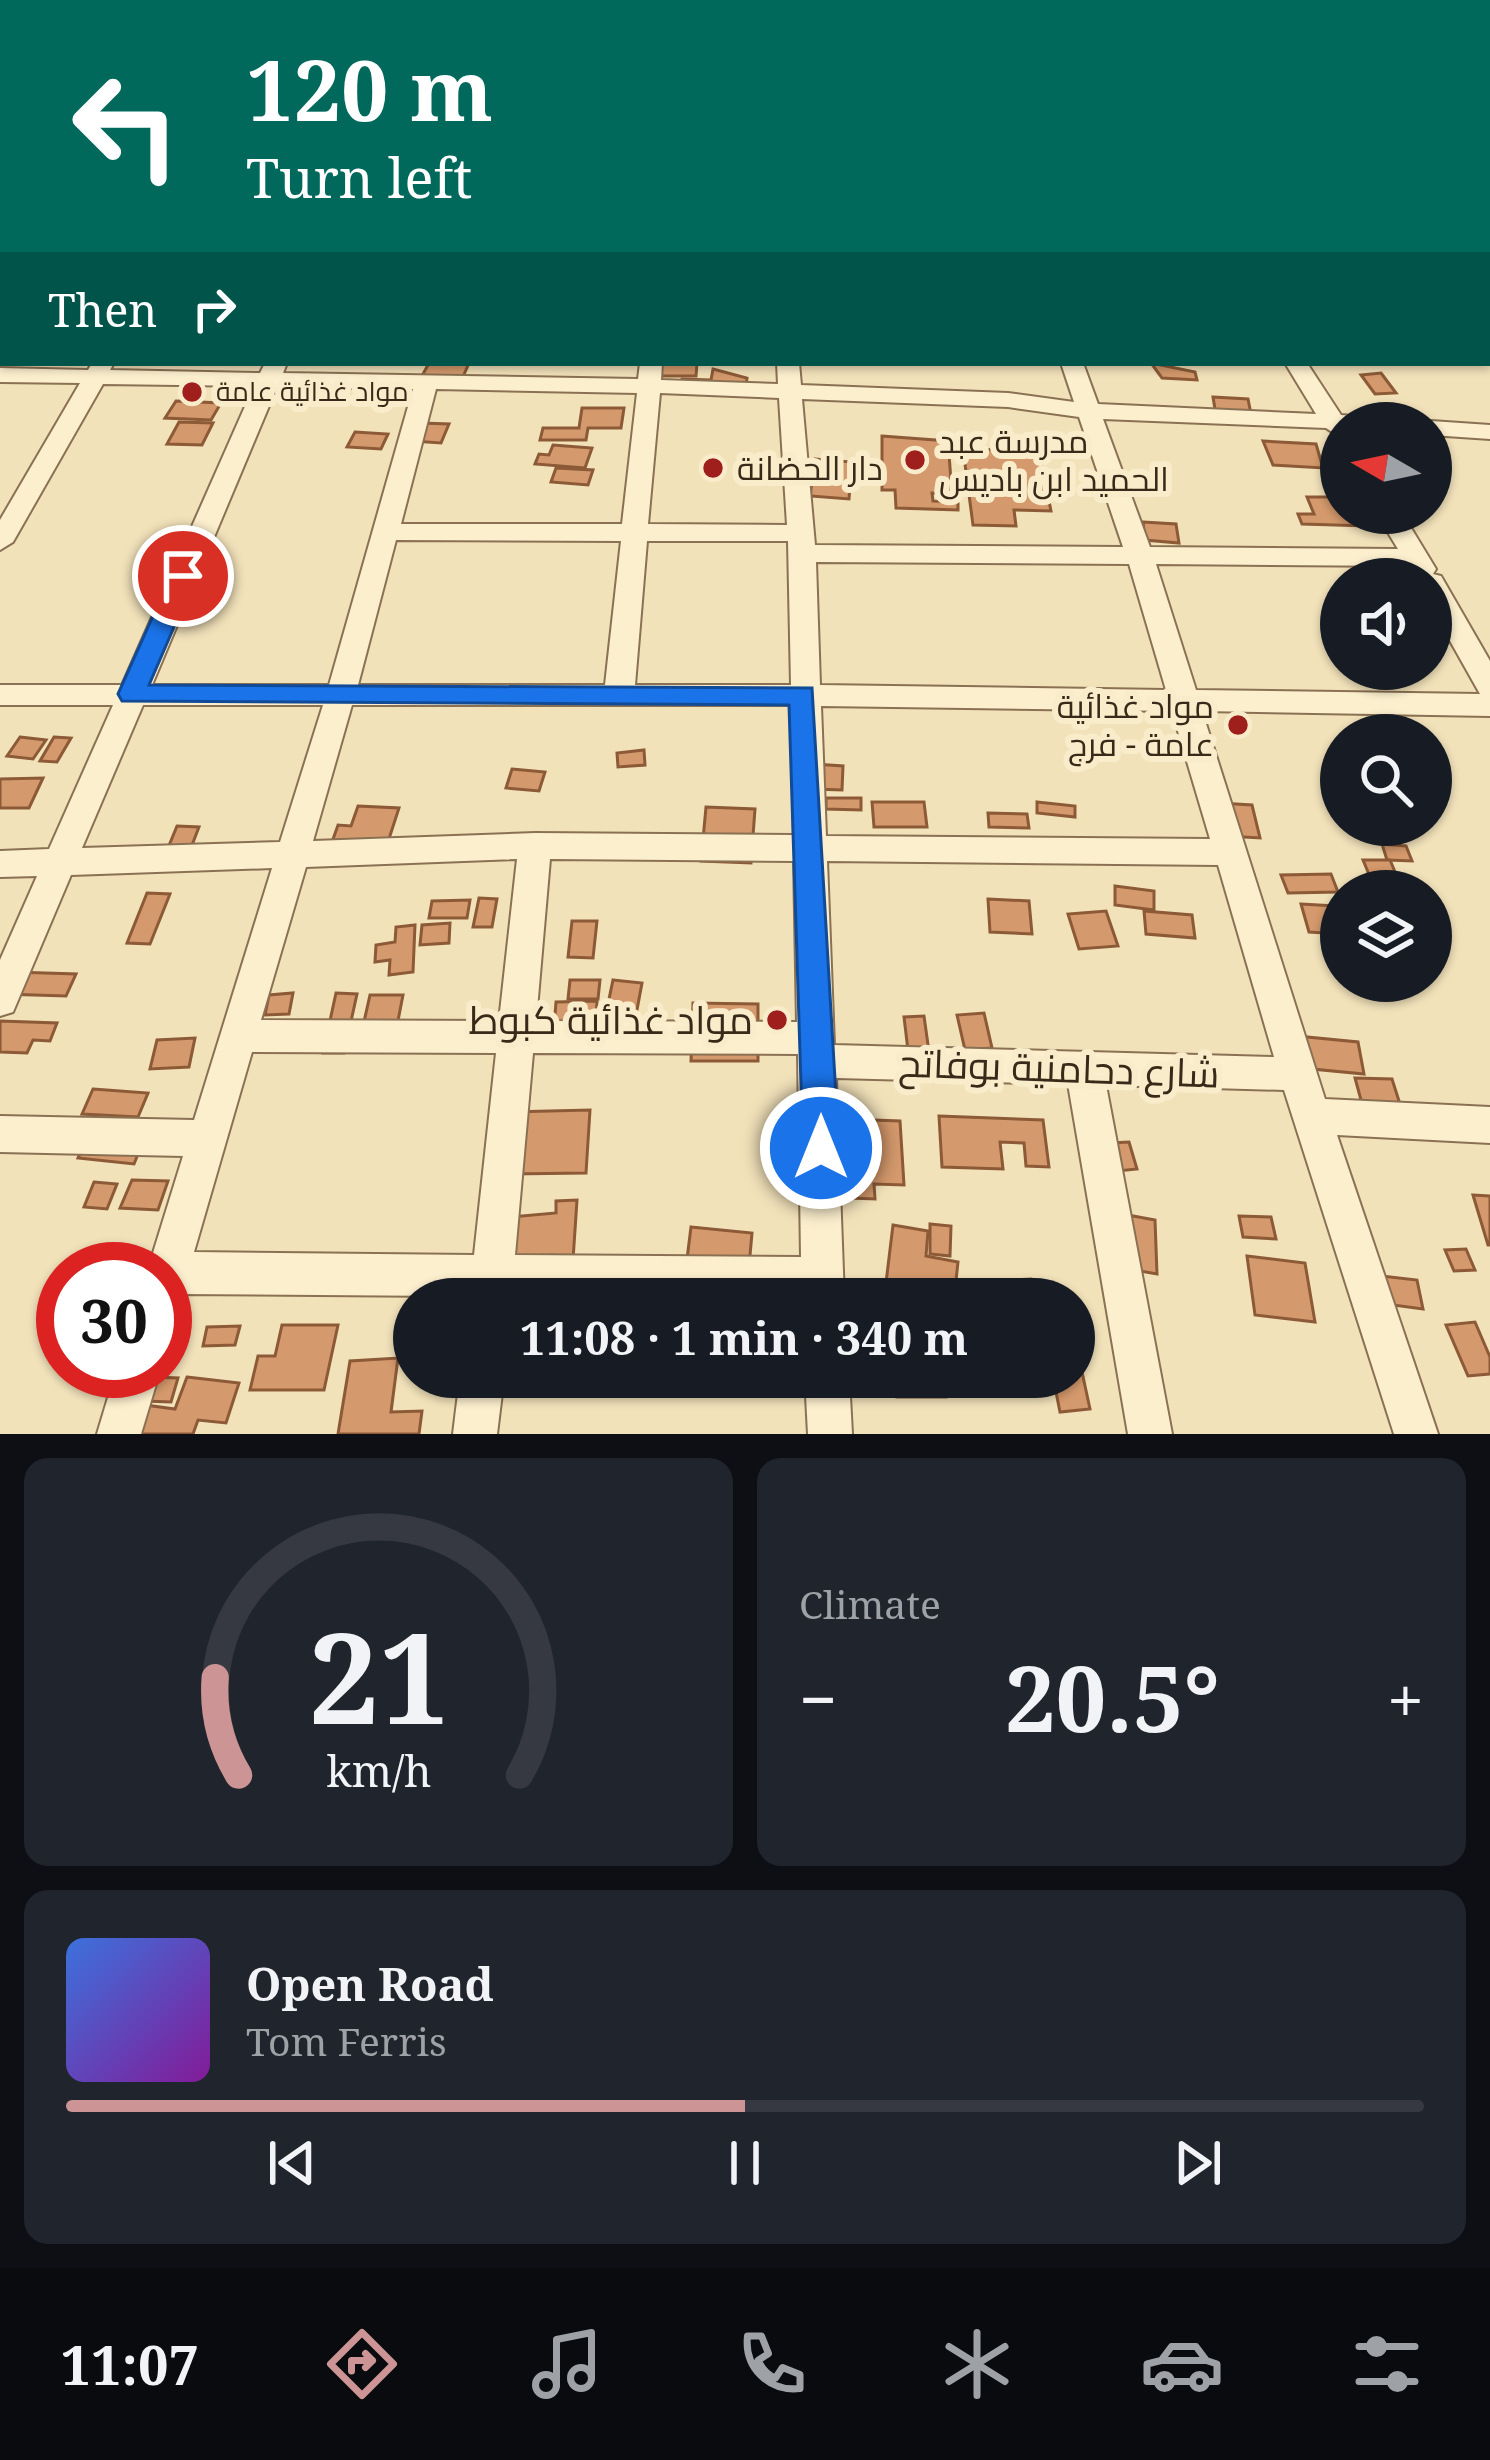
<!DOCTYPE html>
<html lang="en">
<head>
<meta charset="utf-8">
<style>
  body { margin:0; font-family:"Noto Serif",Cairo,serif; background:#20242c; color:#f1f3f6; height:100vh; display:flex; flex-direction:column; font-size:45px; white-space:nowrap }
  * { box-sizing:border-box; margin:0 }
  p { font-size:39px; color:#9ea1a6 }
  .icon { flex:none; width:66px; height:66px; fill:none; stroke:currentColor; stroke-width:2; stroke-linecap:round; stroke-linejoin:round }
  .map { position:relative; height:1434px; overflow:hidden }
  .panel { display:flex; flex-direction:column; gap:24px; padding:24px; background:#0d0f14; flex:1 }
  .panel>* { flex:none }
  .top-card { position:absolute; left:0px; top:0px; width:1491px; height:366px; box-shadow:0 3px 9px #0004; background:#00695c; color:#fff; overflow:hidden }
  .needle { width:78px; rotate:279deg }
  .tools { position:absolute; left:1320px; top:402px; display:grid; gap:24px }
  .tools a { display:grid; place-items:center; width:132px; height:132px; border-radius:50%; background:#171b24; box-shadow:0 3px 9px #0004; font-size:60px }
  .speed { position:absolute; left:36px; top:1242px; display:flex; gap:24px; font-size:60px; font-weight:700; text-align:center }
  .speed>* { display:grid; place-content:center; width:156px; height:156px; border-radius:50%; background:#171b24; box-shadow:0 3px 9px #0004; line-height:1 }
  .speed .limit { border:18px solid #d22; background:#fff; color:#111 }
  .pin { position:absolute; display:grid; place-items:center; width:102px; height:102px; color:#fff; margin:-51px; border:6px solid #fff; border-radius:50%; box-shadow:0 3px 12px #0007 }
  .me { position:absolute; width:132px; margin:-66px; rotate:0deg; stroke-linejoin:round; filter:drop-shadow(0 0 9px #0008) }
  .turn { display:flex; align-items:center; gap:42px; height:252px; padding:0 48px; font-size:54px }
  .turn .icon { width:156px; height:156px; stroke-width:2.5 }
  .turn b { display:block; font-size:84px; line-height:102px }
  .then { display:flex; align-items:center; height:114px; padding:0 48px; background:#0003; gap:24px; font-size:45px }
  .big { font-size:90px; font-weight:700; line-height:1.1 }
  .panel .widget { flex:1; display:flex; flex-direction:column; justify-content:center; gap:18px; min-width:0; padding:0 42px; border-radius:24px; background:#20242c }
  .panel .dial { align-items:center; gap:0 }
  .dial svg { height:312px; overflow:visible; fill:none; stroke:#363941; stroke-width:7; stroke-linecap:round; text-anchor:middle }
  .dial text { fill:#f1f3f6; stroke:none }
  .song { display:flex; align-items:center; gap:36px }
  .cover { width:144px; height:144px; border-radius:18px; background:linear-gradient(135deg,hsl(220 70% 55%),hsl(290 70% 35%)) }
  .played { height:12px; border-radius:6px; background:linear-gradient(90deg,#cc9494 50%,#363941 50%) }
  .keys { display:flex; justify-content:space-around; direction:ltr }
  .heat { display:flex; justify-content:space-between; align-items:center; font-size:66px; direction:ltr }
  .panel .tiles { flex:1; display:grid; gap:24px; grid-template-columns:1fr 1fr }
  .widget:last-child { grid-column:span 2 }
  .trip { position:absolute; left:393px; top:1278px; width:702px; height:120px; border-radius:60px; background:#171b24; box-shadow:0 3px 9px #0004; font-weight:700; line-height:120px; text-align:center }
  .menu { display:flex; height:192px; justify-content:space-around; align-items:center; background:#090b0e; color:#9ea1a6 }
  .menu .icon { width:84px; height:84px }
  .menu .current { color:#cc9494 }
  .menu b { font-size:54px; color:#f1f3f6 }
  .map>svg:first-child { display:block }
</style>
</head>
<body>
<div class="map">
<svg width="1490" height="1434" viewBox="0 0 1490 1434">
  <rect width="100%" height="100%" fill="#f2e2ba"/>
  <g fill="#d4996c" stroke="#8c5a36" stroke-width="3">
    <polygon points="429,363 445,364 469,363 462,379 422,376"/>
    <polygon points="659,363 697,363 696,376 658,376"/>
    <polygon points="1151,363 1195,372 1197,380 1162,378"/>
    <polygon points="713,369 747,378 745,396 679,393 682,379 711,380"/>
    <polygon points="1381,373 1396,393 1375,394 1361,375"/>
    <polygon points="1213,397 1248,399 1253,424 1217,421"/>
    <polygon points="176,401 221,403 211,420 165,418"/>
    <polygon points="582,408 624,408 621,428 588,428 586,440 540,440 543,428 579,428"/>
    <polygon points="179,422 213,423 202,445 167,444"/>
    <polygon points="420,423 449,424 441,443 411,441"/>
    <polygon points="355,432 388,434 381,449 347,447"/>
    <polygon points="882,436 948,441 952,494 932,493 933,501 958,502 958,510 896,508 895,490 882,490"/>
    <polygon points="1006,439 1037,440 1051,511 1014,510 1016,526 973,525 963,449 1008,450"/>
    <polygon points="1263,441 1316,444 1323,468 1273,465"/>
    <polygon points="553,445 592,448 585,468 535,464 539,454 549,455"/>
    <polygon points="815,459 852,462 849,499 810,496"/>
    <polygon points="556,468 593,470 588,485 551,482"/>
    <polygon points="1307,497 1341,497 1341,513 1362,513 1367,526 1302,524 1298,514 1314,514"/>
    <polygon points="1143,522 1176,524 1179,543 1145,540"/>
    <polygon points="20,737 46,740 33,759 7,756"/>
    <polygon points="54,737 71,738 57,762 40,761"/>
    <polygon points="644,750 645,765 618,767 617,753"/>
    <polygon points="814,764 843,766 842,790 813,789"/>
    <polygon points="512,769 545,772 539,791 506,788"/>
    <polygon points="43,778 29,808 0,808 0,779"/>
    <polygon points="826,798 861,798 861,810 826,809"/>
    <polygon points="872,802 924,802 927,827 874,827"/>
    <polygon points="1037,802 1075,806 1075,817 1037,813"/>
    <polygon points="1219,803 1252,805 1260,838 1227,836"/>
    <polygon points="358,806 399,808 387,845 332,842 338,825 351,826"/>
    <polygon points="706,807 755,809 751,863 701,861"/>
    <polygon points="988,813 1027,814 1029,828 989,827"/>
    <polygon points="177,826 199,827 184,866 161,865"/>
    <polygon points="1382,844 1406,846 1412,861 1387,860"/>
    <polygon points="1363,860 1390,860 1403,891 1376,891"/>
    <polygon points="1331,874 1338,892 1288,893 1281,875"/>
    <polygon points="1115,886 1154,891 1154,910 1115,905"/>
    <polygon points="147,893 170,894 150,944 127,943"/>
    <polygon points="479,898 497,899 492,927 473,927"/>
    <polygon points="988,899 1029,901 1032,934 990,932"/>
    <polygon points="470,900 467,918 429,918 432,901"/>
    <polygon points="1301,904 1335,906 1341,934 1309,932"/>
    <polygon points="1106,911 1118,946 1079,949 1068,914"/>
    <polygon points="1144,911 1192,915 1195,938 1146,934"/>
    <polygon points="572,921 597,921 593,958 568,957"/>
    <polygon points="450,923 449,943 420,945 422,925"/>
    <polygon points="415,925 413,972 389,975 390,960 375,962 376,945 395,942 396,927"/>
    <polygon points="13,972 76,974 66,996 2,994"/>
    <polygon points="570,980 600,980 598,999 568,999"/>
    <polygon points="613,980 642,983 634,1026 604,1023"/>
    <polygon points="293,993 289,1014 265,1015 269,995"/>
    <polygon points="336,993 357,994 344,1053 323,1053"/>
    <polygon points="370,995 403,995 395,1036 361,1035"/>
    <polygon points="597,1001 595,1039 553,1040 556,1002"/>
    <polygon points="693,1003 758,1004 758,1061 691,1061"/>
    <polygon points="984,1013 992,1048 965,1050 957,1015"/>
    <polygon points="924,1016 930,1059 909,1059 904,1017"/>
    <polygon points="0,1021 57,1023 50,1041 33,1040 27,1053 0,1052"/>
    <polygon points="1297,1036 1358,1042 1364,1074 1302,1068"/>
    <polygon points="195,1038 189,1067 150,1069 157,1040"/>
    <polygon points="1355,1078 1392,1079 1406,1123 1367,1122"/>
    <polygon points="93,1089 148,1093 138,1117 82,1114"/>
    <polygon points="590,1110 586,1173 501,1174 508,1112"/>
    <polygon points="939,1116 1043,1120 1049,1167 1026,1166 1024,1143 1000,1142 1003,1169 942,1167"/>
    <polygon points="845,1119 900,1121 904,1185 874,1184 875,1199 850,1198 849,1185 824,1185 824,1135 846,1136"/>
    <polygon points="96,1120 150,1125 134,1164 78,1158"/>
    <polygon points="1129,1142 1137,1169 1118,1171 1110,1143"/>
    <polygon points="132,1180 168,1181 158,1210 120,1208"/>
    <polygon points="94,1182 117,1184 107,1209 84,1207"/>
    <polygon points="1473,1195 1490,1196 1490,1245 1488,1245"/>
    <polygon points="577,1200 573,1260 498,1266 500,1218 556,1213 556,1201"/>
    <polygon points="1117,1213 1155,1220 1157,1274 1117,1267"/>
    <polygon points="1239,1216 1271,1217 1276,1239 1243,1237"/>
    <polygon points="930,1224 951,1226 950,1256 930,1254"/>
    <polygon points="893,1225 928,1231 926,1256 958,1262 954,1299 885,1291"/>
    <polygon points="691,1227 752,1233 747,1289 684,1283"/>
    <polygon points="1466,1249 1475,1270 1454,1271 1445,1250"/>
    <polygon points="1247,1256 1305,1263 1315,1322 1255,1315"/>
    <polygon points="1373,1275 1417,1280 1423,1309 1378,1303"/>
    <polygon points="1031,1279 1035,1297 1011,1299 1008,1280"/>
    <polygon points="1475,1322 1490,1357 1490,1374 1468,1376 1446,1325"/>
    <polygon points="282,1325 338,1325 324,1390 250,1390 258,1356 275,1356"/>
    <polygon points="240,1326 235,1345 203,1346 207,1327"/>
    <polygon points="1074,1335 1090,1409 1060,1412 1053,1377 1074,1377"/>
    <polygon points="398,1358 391,1412 422,1411 419,1434 338,1434 350,1361"/>
    <polygon points="152,1377 178,1378 171,1402 144,1401"/>
    <polygon points="187,1377 239,1383 226,1423 198,1420 193,1434 134,1434 145,1405 175,1409"/>
    <polygon points="896,1377 944,1377 946,1397 897,1397"/>
  </g>
  <g fill="none" stroke-linecap="round" stroke-linejoin="round">
    <g stroke="#8a7153" stroke-width="4">
      <g id="minor">
        <polygon points="96,0 112,0 94,3"/>
        <polygon points="196,0 212,0 194,3"/>
        <polygon points="295,0 311,0 294,3"/>
        <polygon points="421,0 437,0 419,3"/>
        <polygon points="540,0 556,0 538,3"/>
        <polygon points="628,0 644,0 627,3"/>
        <polygon points="760,0 776,0 758,3"/>
        <polygon points="980,0 996,0 999,3 983,3"/>
        <polygon points="1098,0 1114,0 1116,3 1100,3"/>
        <polygon points="1279,0 1295,0 1297,3 1281,3"/>
        <polygon points="1422,0 1439,0 1442,3 1425,3"/>
        <polygon points="3,4 3,16 0,17 0,5"/>
        <rect x="1488" y="18" width="2" height="10"/>
        <polygon points="1488,49 1490,50 1490,61 1488,60"/>
        <rect x="0" y="71" width="3" height="10"/>
        <polygon points="0,119 3,119 0,132"/>
        <rect x="0" y="152" width="3" height="12"/>
        <rect x="0" y="176" width="3" height="12"/>
        <polygon points="3,205 3,221 0,222 0,206"/>
        <rect x="1488" y="274" width="2" height="15"/>
        <rect x="0" y="282" width="3" height="12"/>
        <path d="M 92,363 L 114,363 L 110,370 L 260,373 L 265,363 L 287,363 L 283,373 L 638,379 L 640,363 L 662,363 L 661,380 L 778,384 L 777,363 L 799,363 L 801,385 L 1008,393 L 1074,402 L 1061,363 L 1083,363 L 1098,404 L 1316,414 L 1285,363 L 1307,363 L 1341,415 L 1376,418 L 1380,423 L 1341,423 L 1338,436 L 1326,428 L 1103,419 L 1150,547 L 1398,549 L 1376,513 L 1402,513 L 1436,569 L 1433,574 L 1441,576 L 1490,661 L 1490,716 L 1202,711 L 1325,1099 L 1490,1107 L 1490,1143 L 1337,1135 L 1438,1434 L 1394,1434 L 1284,1090 L 1106,1085 L 1172,1434 L 1128,1434 L 1068,1084 L 836,1078 L 844,1299 L 180,1294 L 165,1301 L 165,1269 L 148,1269 L 183,1156 L 0,1152 L 0,1116 L 194,1120 L 272,868 L 71,875 L 13,1012 L 0,1016 L 0,960 L 37,876 L 0,877 L 0,851 L 49,849 L 113,705 L 0,705 L 0,685 L 122,685 L 254,386 L 103,384 L 13,542 L 0,550 L 0,520 L 80,383 L 0,382 L 0,368 L 88,370 ZM 277,387 L 413,389 L 329,685 L 152,685 ZM 436,389 L 637,393 L 622,524 L 401,524 ZM 660,393 L 779,398 L 787,525 L 648,524 ZM 802,399 L 1008,407 L 1079,417 L 1123,547 L 815,545 ZM 396,540 L 621,541 L 605,685 L 358,685 ZM 647,541 L 788,541 L 791,685 L 635,685 ZM 816,562 L 1129,564 L 1166,690 L 820,685 ZM 1156,564 L 1408,566 L 1419,579 L 1431,579 L 1431,607 L 1480,694 L 1196,690 ZM 143,705 L 323,705 L 280,842 L 82,848 ZM 352,705 L 791,705 L 794,835 L 535,833 L 313,841 ZM 821,706 L 1172,711 L 1210,839 L 826,836 ZM 517,859 L 499,1021 L 261,1020 L 306,867 ZM 550,859 L 794,861 L 797,1022 L 536,1021 ZM 827,861 L 1218,865 L 1274,1057 L 834,1045 ZM 252,1052 L 496,1053 L 474,1255 L 194,1252 ZM 533,1053 L 798,1054 L 801,1257 L 515,1255 Z"/>
        <polygon points="1431,421 1490,425 1490,439 1431,435 1431,423 1422,423"/>
        <polygon points="116,1371 160,1371 141,1434 97,1434"/>
        <polygon points="460,1377 504,1377 497,1434 453,1434"/>
        <polygon points="805,1377 849,1377 852,1434 808,1434"/>
      </g>
    </g>
    <use href="#minor" fill="#fcefce" fill-rule="evenodd"/>
  </g>
  <polygon fill="#1a73e8" stroke="#114b97" stroke-width="3" points="183,568 196,576 149,685 812,688 839,1148 833,1160 821,1165 808,1160 803,1148 789,705 122,701 118,694 171,576"/>
  <g fill="#9f1f1d" stroke="#f9ecca" stroke-width="4.5">
    <circle cx="192" cy="392" r="12"/>
    <circle cx="915" cy="460" r="12"/>
    <circle cx="713" cy="468" r="12"/>
    <circle cx="1238" cy="725" r="12"/>
    <circle cx="777" cy="1020" r="12"/>
  </g>
  <g text-anchor="middle" stroke-width="12" stroke-linejoin="round" paint-order="stroke">
    <g font-size="27" fill="#382919" stroke="#f9ecca" text-anchor="start">
      <text x="216" y="401">مواد غذائية عامة</text>
    </g>
    <g font-size="33" fill="#382919" stroke="#f9ecca" text-anchor="start">
      <text x="939" y="453">مدرسة عبد<tspan x="939" dy="38">الحميد ابن باديس</tspan></text>
      <text x="737" y="480">دار الحضانة</text>
      <text x="1214" y="718" text-anchor="end">مواد غذائية<tspan x="1214" dy="38">عامة - فرج</tspan></text>
    </g>
    <g font-size="39" fill="#382919" stroke="#f9ecca" text-anchor="end">
      <text x="753" y="1034">مواد غذائية كبوط</text>
    </g>
    <g font-size="39" fill="#382919" stroke="#f9ecca">
      <text transform="translate(1059 1068) rotate(2)" y="14">شارع دحامنية بوفاتح</text>
    </g>
  </g>
</svg>
<div class="tools">
<a><svg class="needle" viewBox="-14 -14 28 28"><path d="M0-13l5 13h-10z" fill="#e53935"/><path d="M0 13l5-13h-10z" fill="#9ea1a6"/></svg></a>
<a><svg class="icon" aria-label="sound" viewBox="0 0 24 24"><path d="M4 9h4l5-4v14l-5-4H4zM17 9q2 3 0 6"/></svg></a>
<a><svg class="icon" aria-label="search" viewBox="0 0 24 24"><circle cx="10" cy="10" r="6"/><path d="M15 15l6 6"/></svg></a>
<a><svg class="icon" aria-label="layers" viewBox="0 0 24 24"><path d="M12 4l9 5-9 5-9-5zM3 14l9 5 9-5"/></svg></a>
</div>
<div class="speed"><div class="limit">30</div></div>
<div class="pin" style="left:183px;top:576px;background:#d93025"><svg class="icon" aria-label="arrive" viewBox="0 0 24 24"><path d="M6 21V4h12l-3 4 3 4H6"/></svg></div>
<svg class="me" style="left:821px;top:1148px" viewBox="-20 -20 40 40"><circle r="17" fill="#1a73e8" stroke="#fff" stroke-width="3"/><path d="M0-11L8 9 0 5-8 9z" fill="#fff"/></svg>
<div class="trip">11:08 · 1 min · 340 m</div>
<div class="top-card">
<div class="turn"><svg class="icon" aria-label="left" viewBox="0 0 24 24"><path d="M17 20v-9H6M10 6l-5 5 5 5"/></svg><div><b>120 m</b>Turn left</div></div>
<div class="then">Then<svg class="icon" aria-label="right" viewBox="0 0 24 24"><path d="M7 20v-9h11M14 6l5 5-5 5"/></svg></div>
</div>
</div>
<section class="panel">
<div class="tiles">
<div class="widget dial"><svg viewBox="0 0 100 80">
<path d="M14 69A42 42 0 1 1 86 69"/>
<path d="M14 69A42 42 0 0 1 8 44" stroke="#cc9494"/>
<text x="50" y="56" font-size="32" font-weight="700">21</text>
<text x="50" y="72" font-size="11">km/h</text>
</svg></div>
<div class="widget"><p>Climate</p>
<div class="heat"><a>−</a><b class="big">20.5°</b><a>+</a></div>
</div>
<div class="widget">
<div class="song"><i class="cover"></i><div><b>Open Road</b><p>Tom Ferris</p></div></div>
<div class="played"></div>
<div class="keys"><svg class="icon" aria-label="previous" viewBox="0 0 24 24"><path d="M18 5L8 12l10 7zM5 5v14"/></svg><svg class="icon" aria-label="pause" viewBox="0 0 24 24"><path d="M8 5v14M16 5v14"/></svg><svg class="icon" aria-label="next" viewBox="0 0 24 24"><path d="M6 5l10 7-10 7zM19 5v14"/></svg></div>
</div>
</div>
</section>
<nav class="menu">
<b>11:07</b>
<svg class="icon current" aria-label="directions" viewBox="0 0 24 24"><path d="M12 3l9 9-9 9-9-9zM9 14v-3h6M13 9l2 2-2 2"/></svg>
<svg class="icon" aria-label="music" viewBox="0 0 24 24"><path d="M9 18V5l10-2v13"/><circle cx="6" cy="18" r="3"/><circle cx="16" cy="16" r="3"/></svg>
<svg class="icon" aria-label="phone" viewBox="0 0 24 24"><path d="M5 4h4l2 5-3 2q2 4 5 5l2-3 5 2v4C11 20 4 13 5 4z"/></svg>
<svg class="icon" aria-label="climate" viewBox="0 0 24 24"><path d="M12 3v18M4 7l16 10M4 17L20 7"/></svg>
<svg class="icon" aria-label="car" viewBox="0 0 24 24"><path d="M5 17H2v-5l4-1 3-4h7l3 4 3 1v5h-3M9 17h6M6 11h13"/><circle cx="7" cy="17" r="2"/><circle cx="17" cy="17" r="2"/></svg>
<svg class="icon" aria-label="filters" viewBox="0 0 24 24"><path d="M4 7h16M4 17h16"/><circle cx="9" cy="7" r="2"/><circle cx="15" cy="17" r="2"/></svg>
</nav>
</body>
</html>
